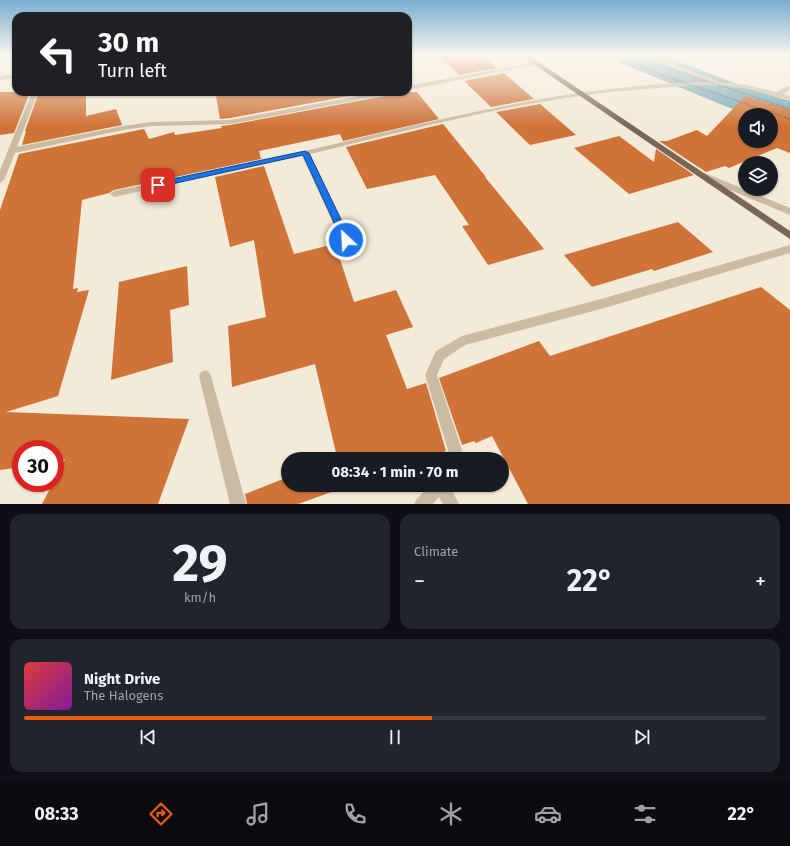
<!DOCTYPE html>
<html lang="en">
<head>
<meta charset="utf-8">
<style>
  body { margin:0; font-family:"Fira Sans",sans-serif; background:#20242c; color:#f1f3f6; height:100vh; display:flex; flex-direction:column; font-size:15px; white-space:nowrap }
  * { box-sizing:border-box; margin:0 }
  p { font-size:13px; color:#9ea1a6 }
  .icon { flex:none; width:22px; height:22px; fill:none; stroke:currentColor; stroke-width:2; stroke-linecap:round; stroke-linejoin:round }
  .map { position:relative; height:504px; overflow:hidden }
  .panel { display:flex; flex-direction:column; gap:10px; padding:10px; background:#0d0f14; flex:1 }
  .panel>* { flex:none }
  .guide { position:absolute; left:12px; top:12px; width:400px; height:84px; border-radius:12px; box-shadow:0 1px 3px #0004; background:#202124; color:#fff; overflow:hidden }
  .buttons { position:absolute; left:738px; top:108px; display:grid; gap:8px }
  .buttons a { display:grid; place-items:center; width:40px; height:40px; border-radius:50%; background:#171b24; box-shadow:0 1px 3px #0004; font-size:20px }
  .speed { position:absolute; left:12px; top:440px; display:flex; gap:8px; font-size:20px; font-weight:700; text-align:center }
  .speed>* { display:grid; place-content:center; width:52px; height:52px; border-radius:50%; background:#171b24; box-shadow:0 1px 3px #0004; line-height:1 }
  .speed .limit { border:6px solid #d22; background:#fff; color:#111 }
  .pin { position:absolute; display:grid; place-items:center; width:34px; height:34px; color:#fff; margin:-17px; border-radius:8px; box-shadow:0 2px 6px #0006 }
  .me { position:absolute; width:44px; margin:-22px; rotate:335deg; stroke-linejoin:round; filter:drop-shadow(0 0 3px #0008) }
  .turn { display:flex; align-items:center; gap:14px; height:84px; padding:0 20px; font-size:18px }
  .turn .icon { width:52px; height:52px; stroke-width:2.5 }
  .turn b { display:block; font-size:28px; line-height:34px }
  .big { font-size:30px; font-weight:700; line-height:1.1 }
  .panel .card { flex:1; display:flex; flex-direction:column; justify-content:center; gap:6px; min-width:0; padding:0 14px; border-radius:12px; background:#20242c }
  .panel .dial { align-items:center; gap:0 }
  .dial b { font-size:52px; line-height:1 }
  .song { display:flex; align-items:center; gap:12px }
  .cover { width:48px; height:48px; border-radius:6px; background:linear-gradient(135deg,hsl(0 70% 55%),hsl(290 70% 35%)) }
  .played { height:4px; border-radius:2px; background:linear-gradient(90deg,#ea580c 55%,#363941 55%) }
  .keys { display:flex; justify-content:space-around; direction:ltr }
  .heat { display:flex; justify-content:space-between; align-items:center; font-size:22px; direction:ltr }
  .panel .tiles { flex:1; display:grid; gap:10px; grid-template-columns:1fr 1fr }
  .card:last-child { grid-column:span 2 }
  .trip { position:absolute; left:281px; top:452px; width:228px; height:40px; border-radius:20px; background:#171b24; box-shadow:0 1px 3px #0004; font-weight:700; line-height:40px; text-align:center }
  .tab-bar { display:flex; height:64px; justify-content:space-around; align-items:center; background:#090b0e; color:#9ea1a6 }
  .tab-bar .icon { width:28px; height:28px }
  .tab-bar .active { color:#ea580c }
  .tab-bar b { font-size:18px; color:#f1f3f6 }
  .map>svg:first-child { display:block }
</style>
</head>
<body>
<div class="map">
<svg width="790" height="504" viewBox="0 0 790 504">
  <rect width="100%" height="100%" fill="#f3ead7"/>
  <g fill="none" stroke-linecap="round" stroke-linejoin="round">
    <polygon fill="#74a6b2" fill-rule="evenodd" points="613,55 662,55 753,90 790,101 790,128 771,122 771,115 750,115 725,106 618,62"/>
  </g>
  <g fill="#cf7339" fill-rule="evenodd">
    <polygon points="439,55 483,55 497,68 459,75"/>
    <polygon points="504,73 534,99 491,107 464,81"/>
    <polygon points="0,92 30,92 14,133 0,135"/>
    <polygon points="39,92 86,92 86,116 116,109 122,125 22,145 26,131 25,131"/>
    <polygon points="238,92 371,92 230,118 220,119 216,96"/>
    <polygon points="394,92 417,92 439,119 343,141 340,134 259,151 261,159 114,190 109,193 82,200 73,289 78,288 77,292 89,290 58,396 6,412 189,419 158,504 42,504 53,483 55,483 55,479 65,459 55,461 55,449 21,449 21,467 0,470 0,210 19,154 144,129 149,139 174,132 175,135 222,128 221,126 230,125 390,95"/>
    <path d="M 745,96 L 790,110 L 790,153 L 777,148 L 729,168 L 725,166 L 706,172 L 659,141 L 667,141 L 697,130 L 707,136 ZM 745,115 L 771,115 L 771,141 L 745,141 Z"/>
    <polygon points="540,104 576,135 530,145 496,112"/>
    <polygon points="443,124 486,177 485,177 544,249 488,265 462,226 469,225 435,175 367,189 346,147"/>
    <polygon points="619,136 654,162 656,149 694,175 629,194 574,148"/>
    <polygon points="264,166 294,254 335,244 354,302 396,290 413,327 386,335 407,389 426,383 446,451 423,459 333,459 337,457 315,364 232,387 228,326 266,317 254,240 230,247 215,177"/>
    <polygon points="678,222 713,252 654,271 652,269 592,287 564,255"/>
    <polygon points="187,266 189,305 170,310 173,362 111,380 119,282"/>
    <polygon points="761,287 790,310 790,504 528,504 492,436 476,443 474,441 462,445 439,378 539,341 550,356"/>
    <polygon points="288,477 288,485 351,485 298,504 247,504 245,494"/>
  </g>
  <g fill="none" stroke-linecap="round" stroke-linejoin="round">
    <g fill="#cbbba3" fill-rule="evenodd">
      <path d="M 639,55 L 649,55 L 720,82 L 747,85 L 776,92 L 790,85 L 790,90 L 783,94 L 790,96 L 790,100 C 769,95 749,88 728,86 C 701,84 673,87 646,89 C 532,97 421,127 310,154 L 351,240 L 346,243 L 341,240 L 302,156 L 114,197 L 110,194 L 114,191 C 178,178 242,165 305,151 C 441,120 570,84 711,82 Z"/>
      <polygon points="535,62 537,63 537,65 408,90 408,86"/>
      <polygon points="16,74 16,78 0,80 0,76"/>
      <polygon points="32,92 38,92 17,147 123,126 151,122 230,120 379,92 393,92 390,94 230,124 151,126 123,130 15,153 4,180 0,183 0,170"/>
      <polygon points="702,172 790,208 790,215 699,177 698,175 699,173"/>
      <polygon points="790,245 790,253 601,309 465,345 444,359 437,375 462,450 458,459 444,459 448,450 425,375 436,351 462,336 601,299"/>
      <polygon points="205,370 209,372 211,376 246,504 230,504 199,376 201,372"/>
      <polygon points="430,485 449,485 459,504 443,504 439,497 433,504 414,504 417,499"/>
    </g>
    <polygon fill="#796655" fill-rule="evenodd" points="520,55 528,55 790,231 790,239"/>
    <g stroke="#362d25" stroke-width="2" stroke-dasharray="0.5 2" stroke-linecap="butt">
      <polyline points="618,55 653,72 790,119"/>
      <polyline points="640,55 665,67 790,109"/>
    </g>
  </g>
  <linearGradient id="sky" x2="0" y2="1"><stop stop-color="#79aed2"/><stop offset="0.44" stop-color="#faf6ed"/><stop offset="1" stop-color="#faf6ed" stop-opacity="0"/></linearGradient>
  <rect width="790" height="126" fill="url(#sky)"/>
  <polygon fill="#1a73e8" stroke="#114b97" points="305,151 309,153 351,240 349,243 346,243 342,240 303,155 158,187 154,185 158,182"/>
</svg>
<div class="buttons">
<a><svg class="icon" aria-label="sound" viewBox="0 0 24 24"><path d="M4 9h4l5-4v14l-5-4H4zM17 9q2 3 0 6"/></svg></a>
<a><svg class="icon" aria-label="layers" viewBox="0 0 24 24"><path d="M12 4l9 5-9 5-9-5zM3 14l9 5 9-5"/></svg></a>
</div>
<div class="speed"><div class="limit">30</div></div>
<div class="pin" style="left:158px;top:185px;background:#d93025"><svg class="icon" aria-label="arrive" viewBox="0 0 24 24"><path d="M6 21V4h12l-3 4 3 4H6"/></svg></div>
<svg class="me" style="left:346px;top:240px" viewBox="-20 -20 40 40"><circle r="17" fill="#1a73e8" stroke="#fff" stroke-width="3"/><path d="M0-11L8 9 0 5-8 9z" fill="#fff"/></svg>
<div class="trip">08:34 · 1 min · 70 m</div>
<div class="guide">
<div class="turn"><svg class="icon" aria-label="left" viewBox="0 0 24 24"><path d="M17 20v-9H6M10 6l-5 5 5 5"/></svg><div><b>30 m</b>Turn left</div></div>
</div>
</div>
<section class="panel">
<div class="tiles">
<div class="card dial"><b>29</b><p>km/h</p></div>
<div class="card"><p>Climate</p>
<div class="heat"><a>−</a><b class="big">22°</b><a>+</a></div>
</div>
<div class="card">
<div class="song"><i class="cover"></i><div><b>Night Drive</b><p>The Halogens</p></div></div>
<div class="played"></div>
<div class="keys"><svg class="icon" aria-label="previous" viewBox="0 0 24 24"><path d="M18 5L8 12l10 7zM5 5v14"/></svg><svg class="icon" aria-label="pause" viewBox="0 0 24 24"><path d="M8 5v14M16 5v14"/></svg><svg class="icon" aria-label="next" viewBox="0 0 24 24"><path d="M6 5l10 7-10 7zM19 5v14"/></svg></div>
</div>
</div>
</section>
<nav class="tab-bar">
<b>08:33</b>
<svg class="icon active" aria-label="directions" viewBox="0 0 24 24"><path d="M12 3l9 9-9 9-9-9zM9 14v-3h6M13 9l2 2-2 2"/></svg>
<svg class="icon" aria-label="music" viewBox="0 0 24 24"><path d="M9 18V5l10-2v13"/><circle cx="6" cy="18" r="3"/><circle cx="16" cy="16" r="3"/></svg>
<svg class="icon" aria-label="phone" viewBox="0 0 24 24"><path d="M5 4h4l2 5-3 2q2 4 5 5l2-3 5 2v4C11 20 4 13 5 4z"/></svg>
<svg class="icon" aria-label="climate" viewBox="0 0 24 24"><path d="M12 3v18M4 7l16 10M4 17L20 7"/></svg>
<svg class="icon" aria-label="car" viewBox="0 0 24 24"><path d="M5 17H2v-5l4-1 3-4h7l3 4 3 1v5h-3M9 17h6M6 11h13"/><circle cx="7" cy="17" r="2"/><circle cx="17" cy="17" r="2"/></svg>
<svg class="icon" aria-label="filters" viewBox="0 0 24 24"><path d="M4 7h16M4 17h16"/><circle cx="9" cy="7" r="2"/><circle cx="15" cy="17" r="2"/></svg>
<b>22°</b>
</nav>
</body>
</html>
